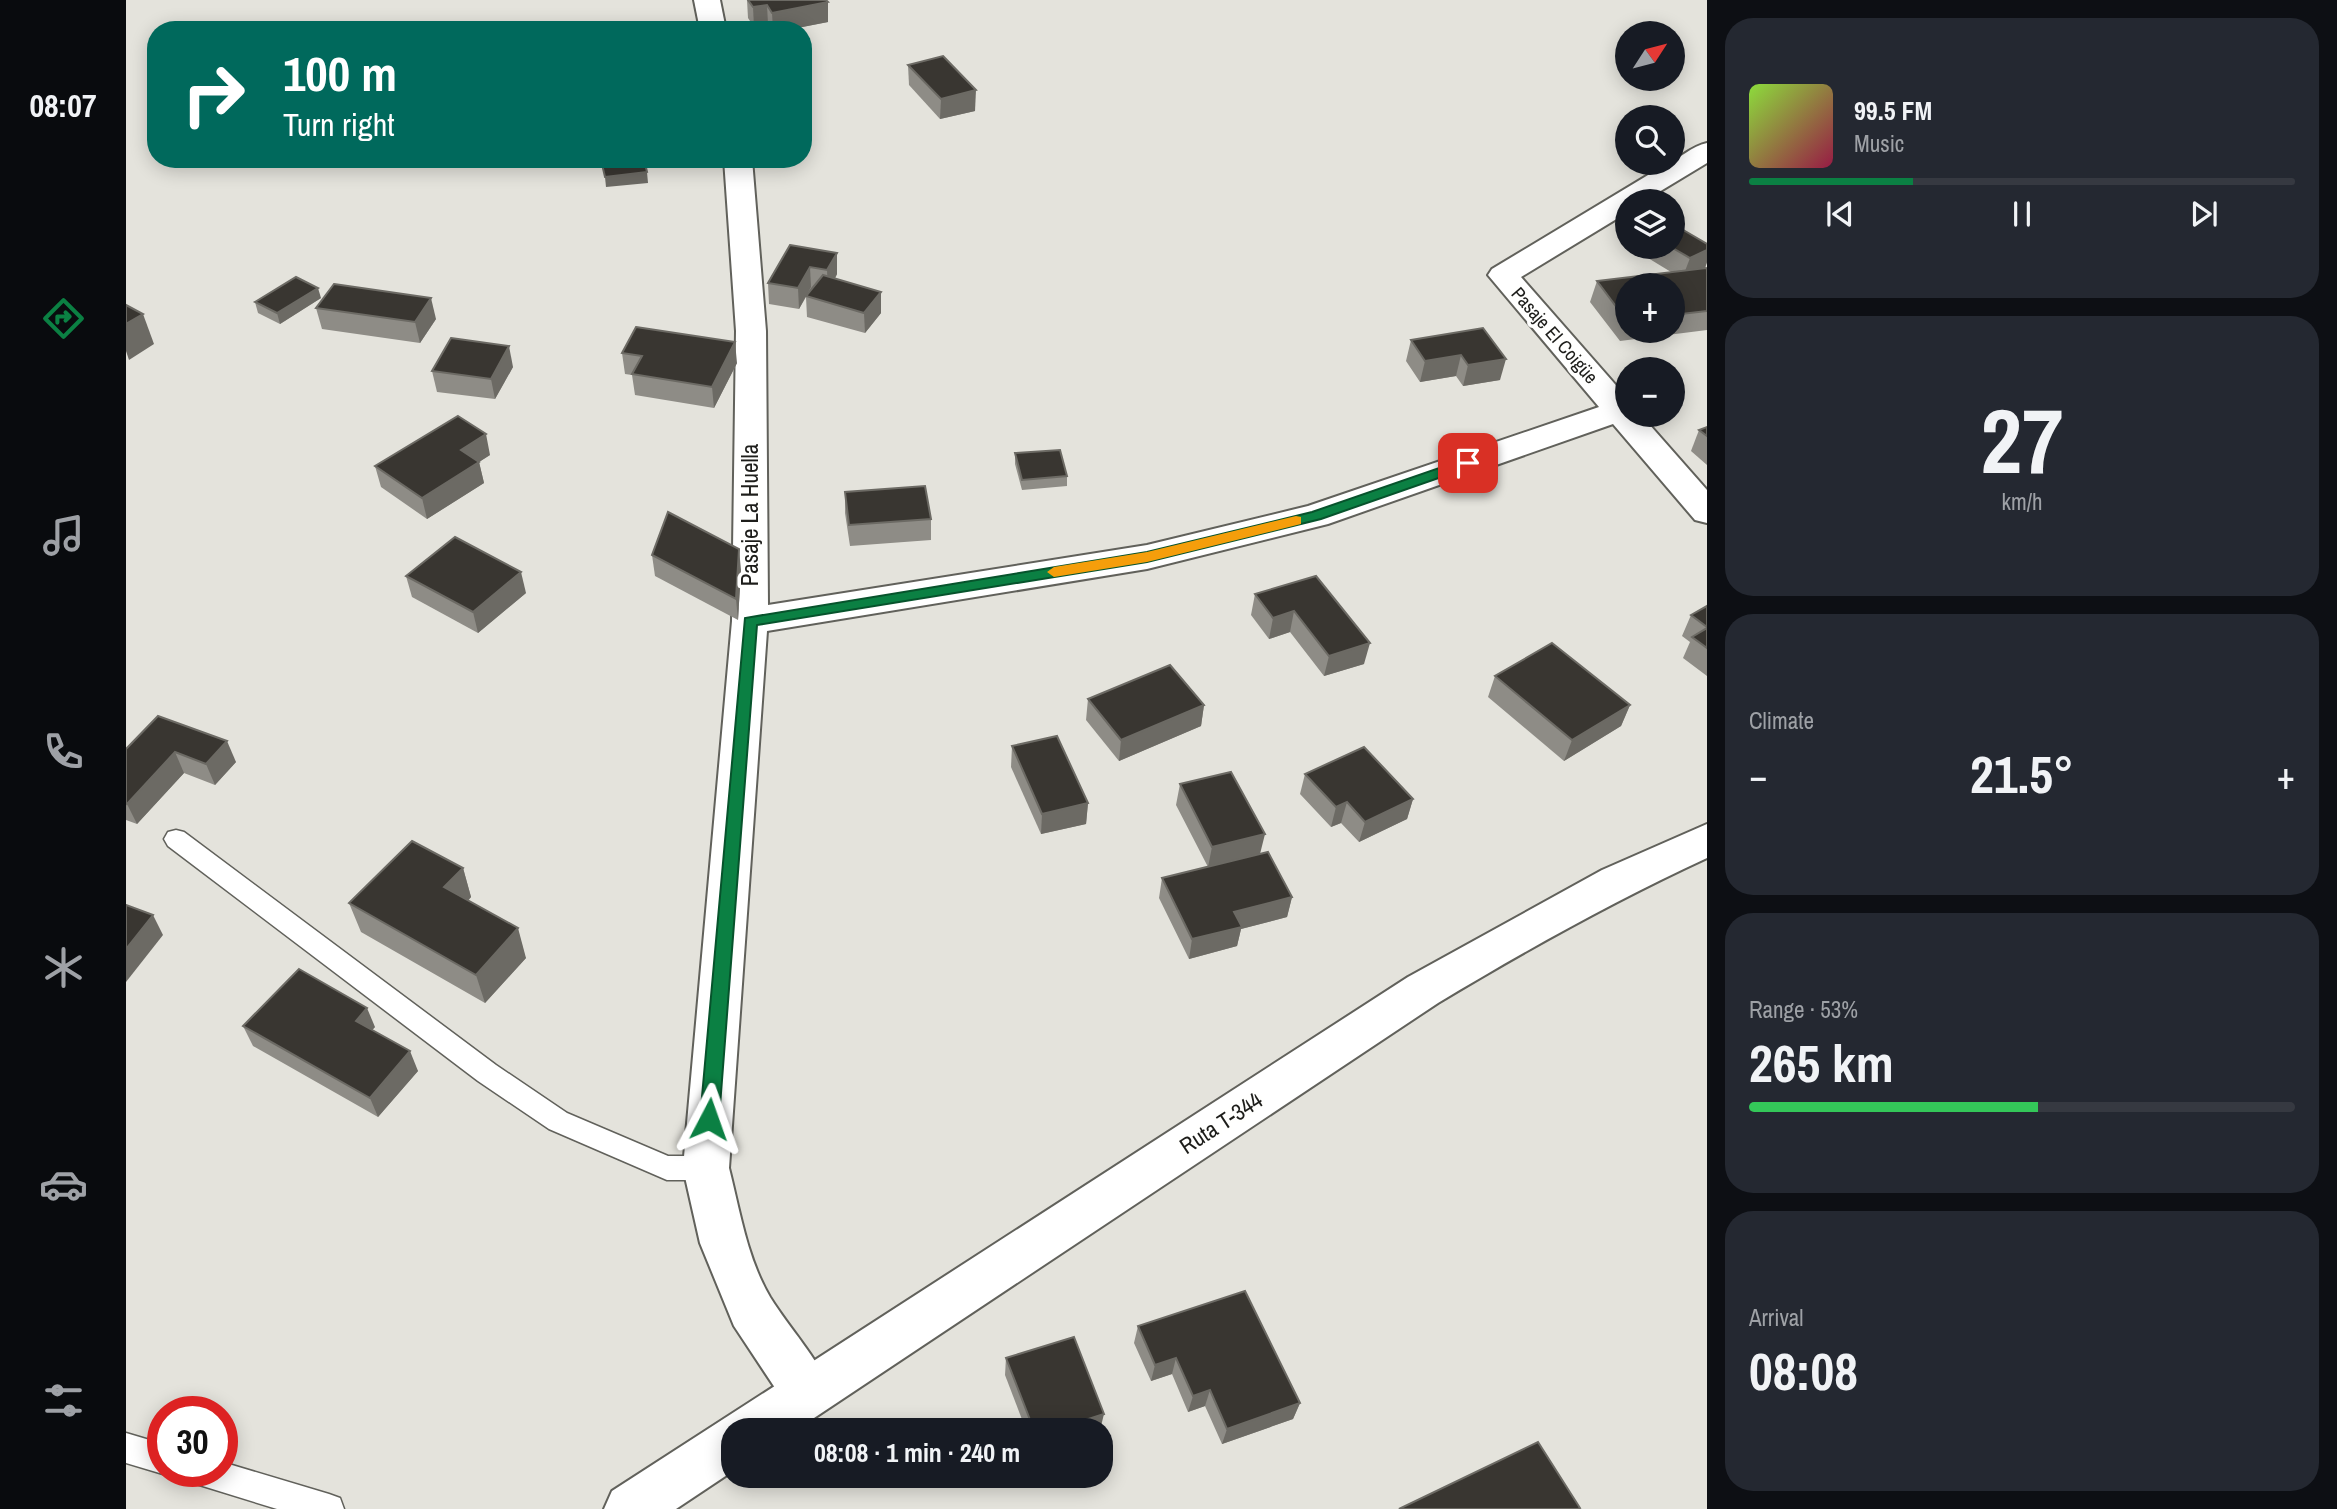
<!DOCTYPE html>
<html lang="en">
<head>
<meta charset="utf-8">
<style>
  body { margin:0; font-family:"Archivo Narrow",sans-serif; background:#242831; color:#f1f3f6; height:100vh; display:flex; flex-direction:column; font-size:26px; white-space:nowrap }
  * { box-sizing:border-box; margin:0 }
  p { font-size:23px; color:#9ea1a6 }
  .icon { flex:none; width:38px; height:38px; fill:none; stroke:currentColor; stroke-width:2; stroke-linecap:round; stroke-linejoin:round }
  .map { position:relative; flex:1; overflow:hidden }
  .details { display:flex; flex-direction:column; gap:18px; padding:18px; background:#0d0f14; width:630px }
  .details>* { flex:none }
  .hud { position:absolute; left:21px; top:21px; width:665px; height:147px; border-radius:28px; box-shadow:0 4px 18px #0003; background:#00695c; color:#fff; overflow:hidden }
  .needle { width:46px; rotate:54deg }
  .controls { position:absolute; left:1489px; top:21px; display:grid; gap:14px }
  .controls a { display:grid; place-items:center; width:70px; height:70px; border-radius:50%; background:#171b24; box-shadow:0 4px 18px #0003; font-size:35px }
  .speed { position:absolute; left:21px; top:1396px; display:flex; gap:14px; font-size:35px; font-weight:700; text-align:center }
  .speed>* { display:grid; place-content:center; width:91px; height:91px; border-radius:50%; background:#171b24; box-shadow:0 4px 18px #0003; line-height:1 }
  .speed .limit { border:10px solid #d22; background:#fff; color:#111 }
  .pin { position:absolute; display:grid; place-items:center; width:60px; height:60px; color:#fff; margin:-30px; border-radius:14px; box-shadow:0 4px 10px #0006 }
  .me { position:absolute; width:77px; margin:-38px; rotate:4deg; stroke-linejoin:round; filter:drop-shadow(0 0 5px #0008) }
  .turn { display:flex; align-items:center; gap:24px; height:147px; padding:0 21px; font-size:32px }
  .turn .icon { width:91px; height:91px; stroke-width:2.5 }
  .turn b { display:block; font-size:49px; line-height:60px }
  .big { font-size:52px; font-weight:800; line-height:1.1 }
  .details .card { flex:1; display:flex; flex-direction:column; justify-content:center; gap:10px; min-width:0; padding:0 24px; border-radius:28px; background:#242831 }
  .details .dial { align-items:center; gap:0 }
  .dial b { font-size:91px; line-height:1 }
  .song { display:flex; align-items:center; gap:21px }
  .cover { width:84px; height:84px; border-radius:10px; background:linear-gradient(135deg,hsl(90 70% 55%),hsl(340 70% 35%)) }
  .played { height:7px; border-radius:4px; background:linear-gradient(90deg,#0b8043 30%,#363941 30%) }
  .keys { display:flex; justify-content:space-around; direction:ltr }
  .heat { display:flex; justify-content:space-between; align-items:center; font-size:38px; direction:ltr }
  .charge { height:10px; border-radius:5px; background:linear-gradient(90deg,#34c759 53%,#363941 0) }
  .trip { position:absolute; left:595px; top:1418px; width:392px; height:70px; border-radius:28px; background:#171b24; box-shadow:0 4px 18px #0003; font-weight:800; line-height:70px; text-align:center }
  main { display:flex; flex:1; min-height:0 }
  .tabs { display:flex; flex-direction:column; width:126px; justify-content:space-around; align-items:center; background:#090b0e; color:#9ea1a6 }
  .tabs .icon { width:49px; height:49px }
  .tabs .on { color:#0b8043 }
  .tabs b { font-size:32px; color:#f1f3f6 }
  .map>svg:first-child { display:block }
</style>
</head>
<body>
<main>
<nav class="tabs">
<b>08:07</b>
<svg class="icon on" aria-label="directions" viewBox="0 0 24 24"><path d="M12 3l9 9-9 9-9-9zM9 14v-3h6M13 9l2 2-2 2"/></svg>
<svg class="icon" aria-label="music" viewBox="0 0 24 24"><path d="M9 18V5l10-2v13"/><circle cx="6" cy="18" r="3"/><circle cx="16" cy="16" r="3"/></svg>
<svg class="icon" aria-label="phone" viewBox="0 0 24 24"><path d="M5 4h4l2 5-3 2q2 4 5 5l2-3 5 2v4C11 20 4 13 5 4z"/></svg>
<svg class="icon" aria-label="climate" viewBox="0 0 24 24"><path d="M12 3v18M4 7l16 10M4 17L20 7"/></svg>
<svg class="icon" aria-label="car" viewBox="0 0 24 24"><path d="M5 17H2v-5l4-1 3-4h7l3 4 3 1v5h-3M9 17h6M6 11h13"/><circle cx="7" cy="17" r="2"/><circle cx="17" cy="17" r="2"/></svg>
<svg class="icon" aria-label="filters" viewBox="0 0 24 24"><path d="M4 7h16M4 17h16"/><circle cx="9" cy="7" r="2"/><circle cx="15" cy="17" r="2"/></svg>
</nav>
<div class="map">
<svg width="1581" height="1509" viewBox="0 0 1581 1509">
  <rect width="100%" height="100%" fill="#e4e3dc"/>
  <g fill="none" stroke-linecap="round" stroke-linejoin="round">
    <g stroke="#61615b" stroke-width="3">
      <g id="lane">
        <polygon points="50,830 58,832 370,1065 441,1113 542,1156 580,1156 590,1159 594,1168 590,1177 580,1180 541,1180 423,1129 352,1081 42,846 38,839 42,832"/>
        <polygon points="0,1433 37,1444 37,1472 43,1472 37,1474 0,1463"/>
        <polygon points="96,1462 203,1494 214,1498 218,1509 151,1509 67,1483 63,1472 96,1472"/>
      </g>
    </g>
    <g stroke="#61615b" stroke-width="4">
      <g id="street">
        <polygon points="568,0 594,0 600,30 574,30"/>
        <path d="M 1581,143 L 1581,163 L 1518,201 L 1502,201 L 1502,212 L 1395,277 L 1502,399 L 1502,415 L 1515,415 L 1581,490 L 1581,523 L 1569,520 L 1487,424 L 1202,524 L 1021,569 L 641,631 L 603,1168 C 614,1211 621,1258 644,1297 C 664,1329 691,1357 706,1392 L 699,1409 L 681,1416 L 663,1409 L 608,1326 L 574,1243 L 557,1168 L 606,621 L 610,331 L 598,159 L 626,159 L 640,331 L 642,605 L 1021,545 L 1182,506 L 1473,407 L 1362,275 L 1366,269 L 1542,163 C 1553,159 1566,146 1581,143 Z"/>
      </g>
    </g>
    <g stroke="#61615b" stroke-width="4">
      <path id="secondary" d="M 1581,824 L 1581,858 C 1488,901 1400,950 1312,1003 L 670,1430 L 607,1430 L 607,1471 L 550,1509 L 478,1509 L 486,1491 L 1282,977 L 1476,870 Z"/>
    </g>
    <use href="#lane" fill="#fff" fill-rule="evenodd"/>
    <use href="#street" fill="#fff" fill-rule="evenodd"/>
    <use href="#secondary" fill="#fff" fill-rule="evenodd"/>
  </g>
  <g fill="#8e8c86" fill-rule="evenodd">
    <polygon points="621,0 700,0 702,22 661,30 646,30 642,24 628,27 622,18"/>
    <polygon points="782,65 849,111 814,119 783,85"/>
    <path d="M 1581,244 L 1581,262 L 1579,268 L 1581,269 L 1581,330 L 1494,341 L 1464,302 L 1471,281 L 1545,272 L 1504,247 L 1547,247 ZM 1502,285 L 1547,285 L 1547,331 L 1502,331 Z"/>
    <polygon points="664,245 711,274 709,279 755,313 739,333 681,317 680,297 673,309 643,304 642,283"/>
    <polygon points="195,298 154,324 132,313 129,302"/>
    <polygon points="190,308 310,319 294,343 196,329"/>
    <polygon points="1357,328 1374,380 1337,386 1330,376 1294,382 1280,361 1285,340"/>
    <polygon points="496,353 611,363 588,408 509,395 506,375 499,374"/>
    <polygon points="387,367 369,399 311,392 306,371"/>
    <polygon points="1581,427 1581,465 1565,451 1573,430"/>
    <polygon points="889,453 941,476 941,486 896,490 889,464"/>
    <polygon points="364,455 353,462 358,483 301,519 255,487 249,466"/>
    <polygon points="719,492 805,519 805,540 724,546 719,513"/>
    <polygon points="526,555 615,570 612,620 529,576"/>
    <polygon points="280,576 400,593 352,633 286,597"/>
    <polygon points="1190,576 1238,664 1198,676 1164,632 1143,639 1125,615 1129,594"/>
    <polygon points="1581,606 1581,676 1557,658 1564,642 1556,636 1565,615"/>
    <polygon points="1369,676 1504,705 1495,726 1438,761 1362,697"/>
    <polygon points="962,699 1078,705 1075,726 993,761 960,720"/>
    <polygon points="32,716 110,762 89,785 58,773 11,824 0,820 0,749"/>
    <polygon points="886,746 962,803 960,824 915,834 885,767"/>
    <polygon points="1179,774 1287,799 1281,819 1233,842 1215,823 1205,827 1174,794"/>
    <polygon points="1054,784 1134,854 1166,897 1161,917 1115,929 1111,946 1063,959 1033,898 1036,878 1082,867 1050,805"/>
    <polygon points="337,868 345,897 342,901 400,958 359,1003 235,932 223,903"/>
    <polygon points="117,1026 249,1027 246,1030 292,1071 252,1117 127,1046"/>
    <polygon points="1012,1326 1174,1403 1167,1419 1096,1444 1079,1406 1062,1412 1046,1374 1025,1381 1008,1343"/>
    <polygon points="880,1358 975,1429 900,1430 879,1375"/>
  </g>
  <g fill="#6c6a64">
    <polygon points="702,2 702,22 661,30 647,30 646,13"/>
    <polygon points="641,5 642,24 628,27 627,7"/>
    <polygon points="850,90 849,111 814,119 815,99"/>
    <polygon points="521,172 522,183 480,187 479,177"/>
    <polygon points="1581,250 1581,262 1579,268 1556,279 1564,258"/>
    <polygon points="711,253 711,274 702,290 701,270"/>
    <polygon points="684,267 685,287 673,309 672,288"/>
    <polygon points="192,288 195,298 154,324 151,313"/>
    <polygon points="755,292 755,313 739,333 738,313"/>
    <polygon points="305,298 310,319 294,343 289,322"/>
    <polygon points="17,314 28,344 3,360 0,351 0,324"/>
    <polygon points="609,342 611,363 588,408 586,387"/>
    <polygon points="383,346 387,367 369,399 365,379"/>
    <polygon points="1335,355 1330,376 1294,382 1299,361"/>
    <polygon points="1380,359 1374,380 1337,386 1342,365"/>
    <polygon points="360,434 364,455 353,462 358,483 301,519 296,498 335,450"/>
    <polygon points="613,549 615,570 612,620 610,599"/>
    <polygon points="395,572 400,593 352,633 347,612"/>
    <polygon points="1168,611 1164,632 1143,639 1147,618"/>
    <polygon points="1244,643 1238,664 1198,676 1203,656"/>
    <polygon points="1078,705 1075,726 993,761 995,740"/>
    <polygon points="1504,705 1495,726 1438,761 1446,740"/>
    <polygon points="101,741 110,762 89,785 80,764"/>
    <polygon points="49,752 58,773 11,824 1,804"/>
    <polygon points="1287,799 1281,819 1233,842 1239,822"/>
    <polygon points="1221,802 1215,823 1205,827 1210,807"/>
    <polygon points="962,803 960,824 915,834 916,814"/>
    <polygon points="1139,834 1134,854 1082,867 1086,847"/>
    <polygon points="337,868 345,897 327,917 318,887"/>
    <polygon points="1166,897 1161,917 1115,929 1111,946 1063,959 1066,939 1108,912"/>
    <polygon points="27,915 37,935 0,982 0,949"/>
    <polygon points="392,928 400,958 359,1003 350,975"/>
    <polygon points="241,1008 249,1027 237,1040 230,1021"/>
    <polygon points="284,1051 292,1071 252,1117 244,1098"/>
    <polygon points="1050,1358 1046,1374 1025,1381 1029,1365"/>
    <polygon points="1084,1390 1079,1406 1062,1412 1067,1396"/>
    <polygon points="1174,1403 1167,1419 1096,1444 1101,1429"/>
    <polygon points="978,1414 974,1430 928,1430"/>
  </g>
  <g fill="#393631" stroke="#6c6a64" stroke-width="2">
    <polygon points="622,0 700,0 702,2 646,13 641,5 627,7"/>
    <polygon points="817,56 850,90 815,99 782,65"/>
    <polygon points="518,159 521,172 479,177 476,164"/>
    <polygon points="1547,224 1581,244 1581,250 1564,258 1545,247 1547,247"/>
    <polygon points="664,245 711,253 701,270 684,267 672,288 642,283"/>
    <polygon points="1580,268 1581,269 1581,311 1547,315 1547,285 1502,285 1501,321 1471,281"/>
    <polygon points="697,275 755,292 738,313 680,296"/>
    <polygon points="170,277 192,288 151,313 129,302"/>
    <polygon points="208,284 305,298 289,322 190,308"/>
    <polygon points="0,305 17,314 0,324"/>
    <polygon points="510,327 609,342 586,387 506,374 516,356 496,353"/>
    <polygon points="1357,328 1380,359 1342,365 1335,355 1299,361 1285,340"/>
    <polygon points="325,338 383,346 365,379 306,371"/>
    <polygon points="332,416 360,434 335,450 353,462 296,498 249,466"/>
    <polygon points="1581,427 1581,436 1573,430"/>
    <polygon points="934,450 941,476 896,480 889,453"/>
    <polygon points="799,486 805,519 723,525 719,492"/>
    <polygon points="542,512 613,549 610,599 526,555"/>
    <polygon points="329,537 395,572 347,612 280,576"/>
    <polygon points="1190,576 1244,643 1203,656 1168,611 1147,618 1129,594"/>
    <polygon points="1581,606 1581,627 1565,615"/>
    <polygon points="1581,628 1581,648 1566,637"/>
    <polygon points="1426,643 1504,705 1446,740 1369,676"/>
    <polygon points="1044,665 1078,705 995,740 962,699"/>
    <polygon points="32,716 101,741 80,764 49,752 1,804 0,803 0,749"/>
    <polygon points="931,736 962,803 916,814 886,746"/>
    <polygon points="1238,747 1287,799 1239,822 1221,802 1210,807 1179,774"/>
    <polygon points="1105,772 1139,834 1086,847 1054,784"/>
    <polygon points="286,841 337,868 318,887 392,928 350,975 223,903"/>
    <polygon points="1142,852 1166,897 1108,912 1116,927 1066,939 1036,878"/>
    <polygon points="0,905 27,915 0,949"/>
    <polygon points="173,969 241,1008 230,1021 284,1051 244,1098 117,1026"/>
    <polygon points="1119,1291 1174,1403 1101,1429 1084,1390 1067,1396 1050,1358 1029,1365 1012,1326"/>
    <polygon points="948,1337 978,1414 928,1430 908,1430 880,1358"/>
    <polygon points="1412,1442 1454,1508 1452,1509 1273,1509"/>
  </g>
  <polygon fill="#0b8043" stroke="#07532c" stroke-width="2" points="1342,458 1347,460 1347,466 1195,519 1021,562 631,625 593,1119 590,1125 577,1125 574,1119 619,618 1021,552 1186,512"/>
  <polygon fill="#f59e0b" points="1170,516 1175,517 1175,524 1021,562 928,577 921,572 928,567 1021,552"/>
  <g text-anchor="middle" stroke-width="7" stroke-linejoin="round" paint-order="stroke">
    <g font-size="19" fill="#1d1d1a" stroke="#fffffe">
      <text transform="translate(1429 335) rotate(49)" y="7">Pasaje El Coigüe</text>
    </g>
    <g font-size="23" fill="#1d1d1a" stroke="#fffffe">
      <text transform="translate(624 515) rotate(-90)" y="8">Pasaje La Huella</text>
      <text transform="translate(1095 1123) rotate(-33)" y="8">Ruta T-344</text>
    </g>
  </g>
</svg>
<div class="controls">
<a><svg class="needle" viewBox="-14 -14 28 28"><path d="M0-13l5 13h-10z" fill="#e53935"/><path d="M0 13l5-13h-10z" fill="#9ea1a6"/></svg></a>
<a><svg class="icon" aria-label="search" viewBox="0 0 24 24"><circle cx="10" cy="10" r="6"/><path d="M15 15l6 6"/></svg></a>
<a><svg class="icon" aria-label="layers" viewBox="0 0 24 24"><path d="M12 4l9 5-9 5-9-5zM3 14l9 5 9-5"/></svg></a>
<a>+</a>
<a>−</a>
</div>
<div class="speed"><div class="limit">30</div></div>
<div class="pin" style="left:1342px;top:463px;background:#d93025"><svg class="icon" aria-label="arrive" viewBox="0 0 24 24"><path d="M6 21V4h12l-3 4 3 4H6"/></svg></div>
<svg class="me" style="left:583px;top:1119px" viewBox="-20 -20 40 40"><path d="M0-17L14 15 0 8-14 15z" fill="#0b8043" stroke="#fff" stroke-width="4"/></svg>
<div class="trip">08:08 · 1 min · 240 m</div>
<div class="hud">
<div class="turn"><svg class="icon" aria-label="right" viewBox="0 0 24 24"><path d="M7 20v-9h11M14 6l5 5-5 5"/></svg><div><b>100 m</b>Turn right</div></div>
</div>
</div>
<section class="details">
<div class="card">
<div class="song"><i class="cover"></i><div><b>99.5 FM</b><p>Music</p></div></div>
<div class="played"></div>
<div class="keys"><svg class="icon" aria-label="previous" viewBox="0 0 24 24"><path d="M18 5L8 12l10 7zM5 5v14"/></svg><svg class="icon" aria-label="pause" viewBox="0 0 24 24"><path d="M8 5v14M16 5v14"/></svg><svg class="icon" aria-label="next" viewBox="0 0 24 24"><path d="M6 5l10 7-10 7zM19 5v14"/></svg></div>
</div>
<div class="card dial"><b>27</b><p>km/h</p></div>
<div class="card"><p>Climate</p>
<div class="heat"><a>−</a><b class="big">21.5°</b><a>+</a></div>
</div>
<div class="card"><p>Range · 53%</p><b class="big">265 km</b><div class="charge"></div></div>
<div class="card"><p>Arrival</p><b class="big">08:08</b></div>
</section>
</main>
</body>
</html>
